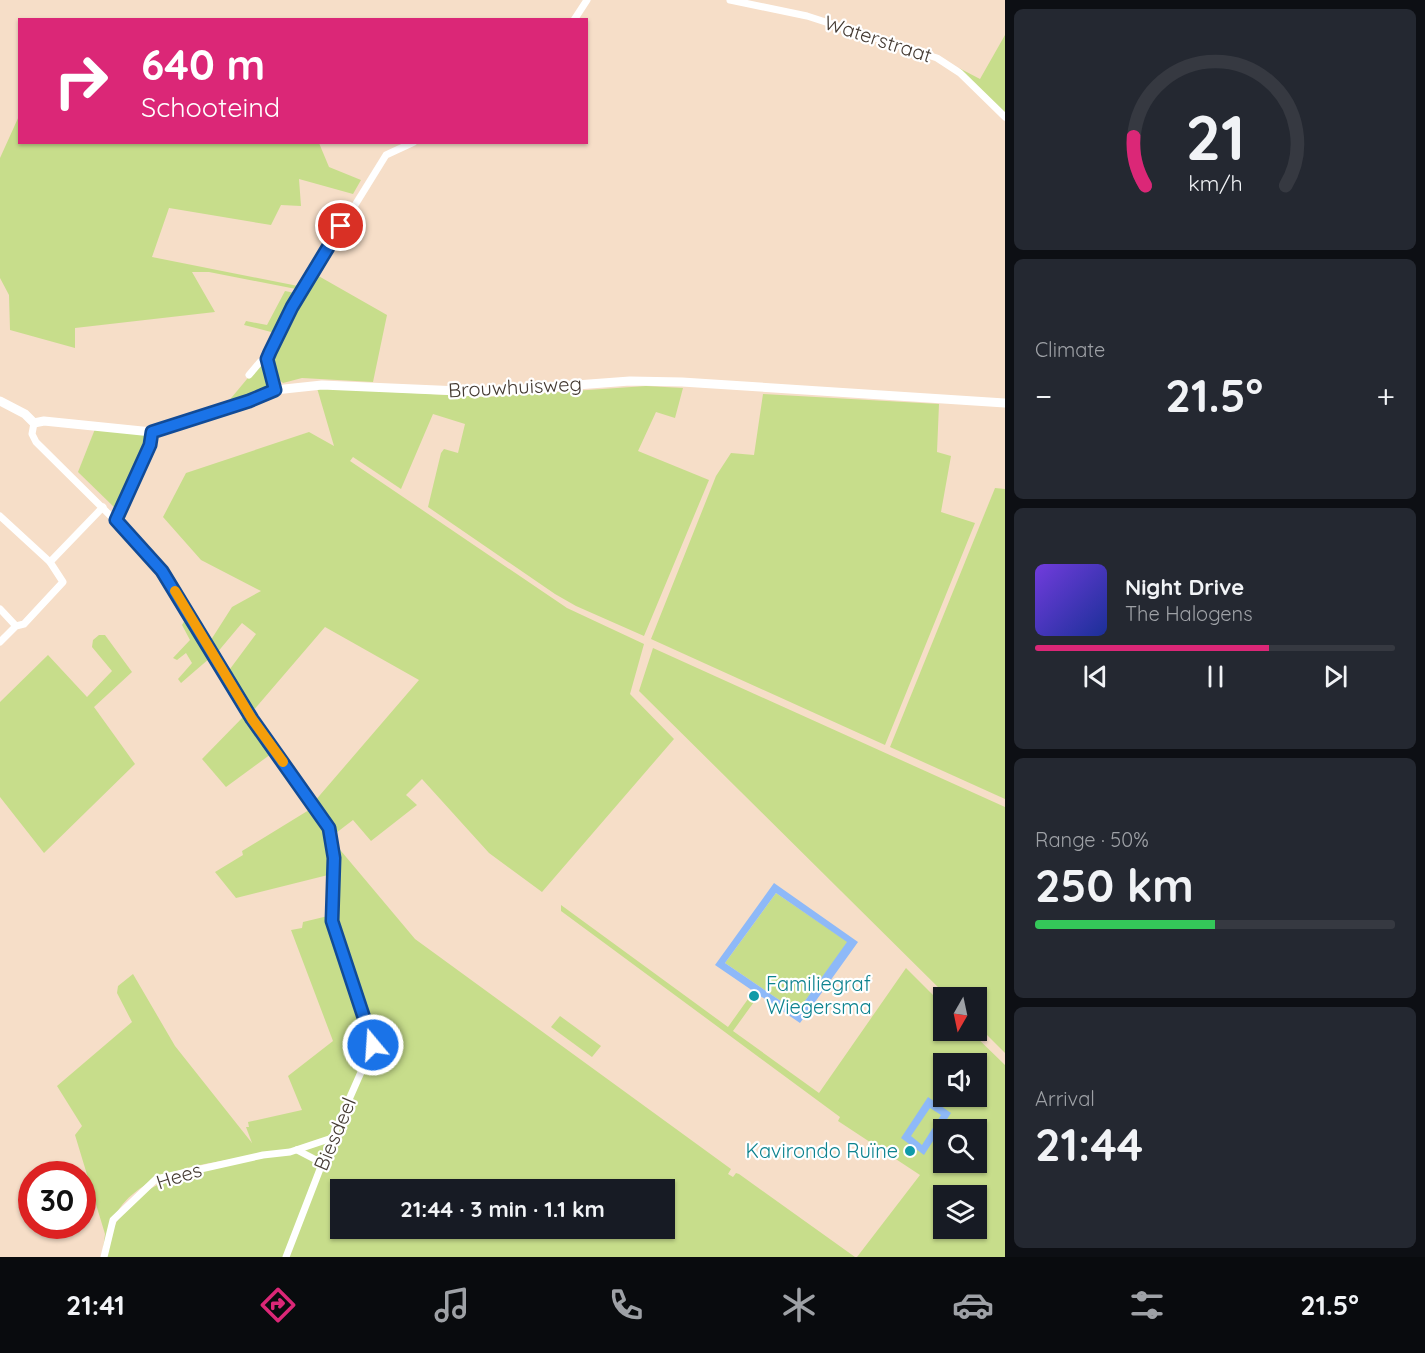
<!DOCTYPE html>
<html lang="en">
<head>
<meta charset="utf-8">
<style>
  body { margin:0; font-family:Quicksand,sans-serif; background:#242831; color:#f1f3f6; height:100vh; display:flex; flex-direction:column; font-size:22px; white-space:nowrap }
  * { box-sizing:border-box; margin:0 }
  p { font-size:20px; color:#9ea1a6 }
  .icon { flex:none; width:33px; height:33px; fill:none; stroke:currentColor; stroke-width:2; stroke-linecap:round; stroke-linejoin:round }
  .map { position:relative; flex:1; overflow:hidden }
  .side { display:flex; flex-direction:column; gap:9px; padding:9px; background:#0d0f14; width:420px }
  .side>* { flex:none }
  .top-card { position:absolute; left:18px; top:18px; width:570px; height:126px; border-radius:0px; box-shadow:0 2px 4px #0004; background:#db2777; color:#fff; overflow:hidden }
  .needle { width:39px; rotate:189deg }
  .tools { position:absolute; left:933px; top:987px; display:grid; gap:12px }
  .tools a { display:grid; place-items:center; width:54px; height:54px; border-radius:0px; background:#171b24; box-shadow:0 2px 4px #0004; font-size:30px }
  .speed { position:absolute; left:18px; top:1161px; display:flex; gap:12px; font-size:30px; font-weight:700; text-align:center }
  .speed>* { display:grid; place-content:center; width:78px; height:78px; border-radius:50%; background:#171b24; box-shadow:0 2px 4px #0004; line-height:1 }
  .speed .limit { border:9px solid #d22; background:#fff; color:#111 }
  .pin { position:absolute; display:grid; place-items:center; width:51px; height:51px; color:#fff; margin:-26px; border:3px solid #fff; border-radius:50%; box-shadow:0 2px 6px #0007 }
  .me { position:absolute; width:66px; margin:-33px; rotate:342deg; stroke-linejoin:round; filter:drop-shadow(0 0 4px #0008) }
  .turn { display:flex; align-items:center; gap:21px; height:126px; padding:0 24px; font-size:27px }
  .turn .icon { width:78px; height:78px; stroke-width:2.5 }
  .turn b { display:block; font-size:42px; line-height:51px }
  .big { font-size:45px; font-weight:800; line-height:1.1 }
  .side .tile { flex:1; display:flex; flex-direction:column; justify-content:center; gap:9px; min-width:0; padding:0 21px; border-radius:9px; background:#242831 }
  .side .dial { align-items:center; gap:0 }
  .dial svg { height:156px; overflow:visible; fill:none; stroke:#363941; stroke-width:7; stroke-linecap:round; text-anchor:middle }
  .dial text { fill:#f1f3f6; stroke:none }
  .song { display:flex; align-items:center; gap:18px }
  .cover { width:72px; height:72px; border-radius:9px; background:linear-gradient(135deg,hsl(260 70% 55%),hsl(230 70% 35%)) }
  .played { height:6px; border-radius:3px; background:linear-gradient(90deg,#db2777 65%,#363941 65%) }
  .keys { display:flex; justify-content:space-around; direction:ltr }
  .heat { display:flex; justify-content:space-between; align-items:center; font-size:33px; direction:ltr }
  .charge { height:9px; border-radius:4px; background:linear-gradient(90deg,#34c759 50%,#363941 0) }
  .trip { position:absolute; left:330px; top:1179px; width:345px; height:60px; border-radius:0px; background:#171b24; box-shadow:0 2px 4px #0004; font-weight:800; line-height:60px; text-align:center }
  .dock { display:flex; height:96px; justify-content:space-around; align-items:center; background:#090b0e; color:#9ea1a6 }
  .dock .icon { width:42px; height:42px }
  .dock .active { color:#db2777 }
  .dock b { font-size:27px; color:#f1f3f6 }
  main { display:flex; flex:1; min-height:0 }
  .map>svg:first-child { display:block }
</style>
</head>
<body>
<main>
<div class="map">
<svg width="1005" height="1257" viewBox="0 0 1005 1257">
  <rect width="100%" height="100%" fill="#f6dec8"/>
  <g fill="#c7dd8b" fill-rule="evenodd">
    <polygon points="1005,35 1005,114 959,68 980,79"/>
    <polygon points="19,116 20,142 319,143 329,167 361,180 353,194 299,179 301,206 281,205 271,225 169,208 152,257 298,286 296,289 209,272 192,272 215,312 75,328 75,348 10,330 9,295 0,278 0,158"/>
    <path d="M 315,274 L 387,315 L 373,382 L 302,378 L 283,383 C 253,363 301,296 315,274 Z"/>
    <polygon points="285,291 295,293 275,333 244,325 246,321 267,325"/>
    <polygon points="263,365 268,389 227,403 257,367"/>
    <polygon points="646,386 683,388 675,418 656,412 638,451 709,480 644,636 576,606 555,594 428,507 441,453 444,449 458,453 465,424 433,414 401,489 353,457 350,461 567,608 644,644 630,694 674,739 542,892 489,853 422,779 406,795 417,805 371,841 353,820 336,833 314,802 419,680 325,627 252,712 227,673 256,634 242,623 216,654 209,643 232,607 261,591 201,560 163,517 186,473 309,432 334,446 317,388 487,397"/>
    <polygon points="763,394 939,404 937,452 951,456 941,512 975,523 885,745 651,639 716,476 731,453 754,455"/>
    <polygon points="95,429 146,435 145,442 116,509 78,472"/>
    <polygon points="995,488 1005,489 1005,799 890,747"/>
    <polygon points="185,620 188,620 210,658 181,683 178,679 192,663 186,653 177,660 173,658 190,640 182,625"/>
    <polygon points="99,635 105,635 132,672 94,707 135,764 44,853 0,797 0,702 48,655 87,697 112,671 92,647 93,640"/>
    <polygon points="653,648 1005,807 1005,1053 977,1025 976,998 948,997 639,691"/>
    <polygon points="245,715 271,754 226,787 202,759"/>
    <polygon points="309,810 328,837 328,875 236,898 215,872 243,855 242,851"/>
    <path d="M 336,845 L 415,939 L 731,1169 L 728,1174 L 733,1177 L 736,1173 L 739,1174 L 855,1257 L 102,1257 L 105,1234 L 75,1135 L 82,1126 L 57,1086 L 132,1022 L 117,993 L 118,986 L 133,974 L 175,1046 L 252,1143 L 246,1127 L 249,1127 L 248,1122 L 302,1110 L 288,1076 L 333,1041 L 291,930 L 302,928 L 303,922 L 328,916 L 367,1034 L 371,1027 L 336,924 ZM 242,1158 C 194,1177 143,1173 114,1227 L 110,1226 C 131,1174 193,1165 242,1158 ZM 340,1190 L 664,1190 L 664,1228 L 340,1228 Z"/>
    <polygon points="776,893 848,942 797,1012 725,963"/>
    <path d="M 561,905 L 728,1027 L 753,992 L 759,995 L 733,1031 L 819,1093 L 906,968 L 943,1005 L 944,1030 L 970,1031 L 1005,1065 L 1005,1257 L 857,1257 L 920,1175 L 838,1121 L 840,1117 L 561,911 ZM 944,1064 L 976,1064 L 976,1096 L 944,1096 ZM 944,1130 L 976,1130 L 976,1162 L 944,1162 ZM 944,1196 L 976,1196 L 976,1228 L 944,1228 Z"/>
    <polygon points="560,1016 601,1046 592,1057 551,1027"/>
  </g>
  <g fill="#8eb9f8" fill-rule="evenodd">
    <path d="M 774,883 L 858,942 L 800,1023 L 715,965 ZM 776,893 L 847,942 L 797,1012 L 725,963 Z"/>
    <path d="M 928,1097 L 951,1113 L 924,1155 L 901,1138 ZM 930,1108 L 941,1115 L 922,1145 L 911,1136 Z"/>
  </g>
  <g fill="none" stroke-linecap="round" stroke-linejoin="round">
    <g stroke="#fff" stroke-width="7">
      <polyline points="730,0 807,16 937,58 960,73 1005,117"/>
      <polyline points="574,20 587,0"/>
      <polyline points="249,375 260,362 267,359"/>
      <polyline points="275,390 267,359 292,307 386,155 414,142"/>
      <polyline points="34,423 32,434 36,442 147,552 162,571 252,719 329,828 334,858 332,921 373,1045 332,1138 286,1257"/>
      <polyline points="0,516 50,562 63,582 24,624 16,626 0,642"/>
      <polyline points="116,520 150,445 152,432"/>
      <polyline points="50,562 103,507"/>
      <polyline points="0,609 16,626"/>
      <polyline points="297,1150 322,1163"/>
      <polyline points="104,1257 113,1220 156,1179 263,1155 290,1152 332,1138"/>
    </g>
    <polyline stroke="#fff" stroke-width="9" points="0,401 25,414 34,423 44,421 152,432 266,395 275,390 322,385 483,392 630,381 682,382 1005,403"/>
  </g>
  <g fill="none" stroke-linecap="round" stroke-linejoin="round">
    <g stroke="#114b97" stroke-width="15">
      <polyline id="route" points="341,226 292,307 270,352 267,359 275,390 249,401 152,432 150,445 116,520 162,571 252,719 329,828 334,858 332,921 373,1045"/>
    </g>
    <use href="#route" stroke="#1a73e8" stroke-width="10"/>
    <polyline stroke="#f59e0b" stroke-width="10" points="175,591 252,719 283,762"/>
  </g>
  <g fill="#0f9aa8" stroke="#fff" stroke-width="2">
    <circle cx="754" cy="996" r="6"/>
    <circle cx="910" cy="1151" r="6"/>
  </g>
  <g text-anchor="middle" stroke-width="4.5" stroke-linejoin="round" paint-order="stroke">
    <g font-size="20" fill="#443a32" stroke="#fff">
      <text transform="translate(878 39) rotate(18)" y="7">Waterstraat</text>
      <text transform="translate(515 387) rotate(-3)" y="7">Brouwhuisweg</text>
      <text transform="translate(335 1134) rotate(-67)" y="7">Biesdeel</text>
      <text transform="translate(179 1176) rotate(-18)" y="7">Hees</text>
    </g>
    <g font-size="20" fill="#0d838f" stroke="#fff" text-anchor="start">
      <text x="766" y="991">Familiegraf<tspan x="766" dy="23">Wiegersma</tspan></text>
      <text x="898" y="1158" text-anchor="end">Kavirondo Ruïne</text>
    </g>
  </g>
</svg>
<div class="tools">
<a><svg class="needle" viewBox="-14 -14 28 28"><path d="M0-13l5 13h-10z" fill="#e53935"/><path d="M0 13l5-13h-10z" fill="#9ea1a6"/></svg></a>
<a><svg class="icon" aria-label="sound" viewBox="0 0 24 24"><path d="M4 9h4l5-4v14l-5-4H4zM17 9q2 3 0 6"/></svg></a>
<a><svg class="icon" aria-label="search" viewBox="0 0 24 24"><circle cx="10" cy="10" r="6"/><path d="M15 15l6 6"/></svg></a>
<a><svg class="icon" aria-label="layers" viewBox="0 0 24 24"><path d="M12 4l9 5-9 5-9-5zM3 14l9 5 9-5"/></svg></a>
</div>
<div class="speed"><div class="limit">30</div></div>
<div class="pin" style="left:341px;top:226px;background:#d93025"><svg class="icon" aria-label="arrive" viewBox="0 0 24 24"><path d="M6 21V4h12l-3 4 3 4H6"/></svg></div>
<svg class="me" style="left:373px;top:1045px" viewBox="-20 -20 40 40"><circle r="17" fill="#1a73e8" stroke="#fff" stroke-width="3"/><path d="M0-11L8 9 0 5-8 9z" fill="#fff"/></svg>
<div class="trip">21:44 · 3 min · 1.1 km</div>
<div class="top-card">
<div class="turn"><svg class="icon" aria-label="right" viewBox="0 0 24 24"><path d="M7 20v-9h11M14 6l5 5-5 5"/></svg><div><b>640 m</b>Schooteind</div></div>
</div>
</div>
<section class="side">
<div class="tile dial"><svg viewBox="0 0 100 80">
<path d="M14 69A42 42 0 1 1 86 69"/>
<path d="M14 69A42 42 0 0 1 8 44" stroke="#db2777"/>
<text x="50" y="56" font-size="32" font-weight="700">21</text>
<text x="50" y="72" font-size="11">km/h</text>
</svg></div>
<div class="tile"><p>Climate</p>
<div class="heat"><a>−</a><b class="big">21.5°</b><a>+</a></div>
</div>
<div class="tile">
<div class="song"><i class="cover"></i><div><b>Night Drive</b><p>The Halogens</p></div></div>
<div class="played"></div>
<div class="keys"><svg class="icon" aria-label="previous" viewBox="0 0 24 24"><path d="M18 5L8 12l10 7zM5 5v14"/></svg><svg class="icon" aria-label="pause" viewBox="0 0 24 24"><path d="M8 5v14M16 5v14"/></svg><svg class="icon" aria-label="next" viewBox="0 0 24 24"><path d="M6 5l10 7-10 7zM19 5v14"/></svg></div>
</div>
<div class="tile"><p>Range · 50%</p><b class="big">250 km</b><div class="charge"></div></div>
<div class="tile"><p>Arrival</p><b class="big">21:44</b></div>
</section>
</main>
<nav class="dock">
<b>21:41</b>
<svg class="icon active" aria-label="directions" viewBox="0 0 24 24"><path d="M12 3l9 9-9 9-9-9zM9 14v-3h6M13 9l2 2-2 2"/></svg>
<svg class="icon" aria-label="music" viewBox="0 0 24 24"><path d="M9 18V5l10-2v13"/><circle cx="6" cy="18" r="3"/><circle cx="16" cy="16" r="3"/></svg>
<svg class="icon" aria-label="phone" viewBox="0 0 24 24"><path d="M5 4h4l2 5-3 2q2 4 5 5l2-3 5 2v4C11 20 4 13 5 4z"/></svg>
<svg class="icon" aria-label="climate" viewBox="0 0 24 24"><path d="M12 3v18M4 7l16 10M4 17L20 7"/></svg>
<svg class="icon" aria-label="car" viewBox="0 0 24 24"><path d="M5 17H2v-5l4-1 3-4h7l3 4 3 1v5h-3M9 17h6M6 11h13"/><circle cx="7" cy="17" r="2"/><circle cx="17" cy="17" r="2"/></svg>
<svg class="icon" aria-label="filters" viewBox="0 0 24 24"><path d="M4 7h16M4 17h16"/><circle cx="9" cy="7" r="2"/><circle cx="15" cy="17" r="2"/></svg>
<b>21.5°</b>
</nav>
</body>
</html>
